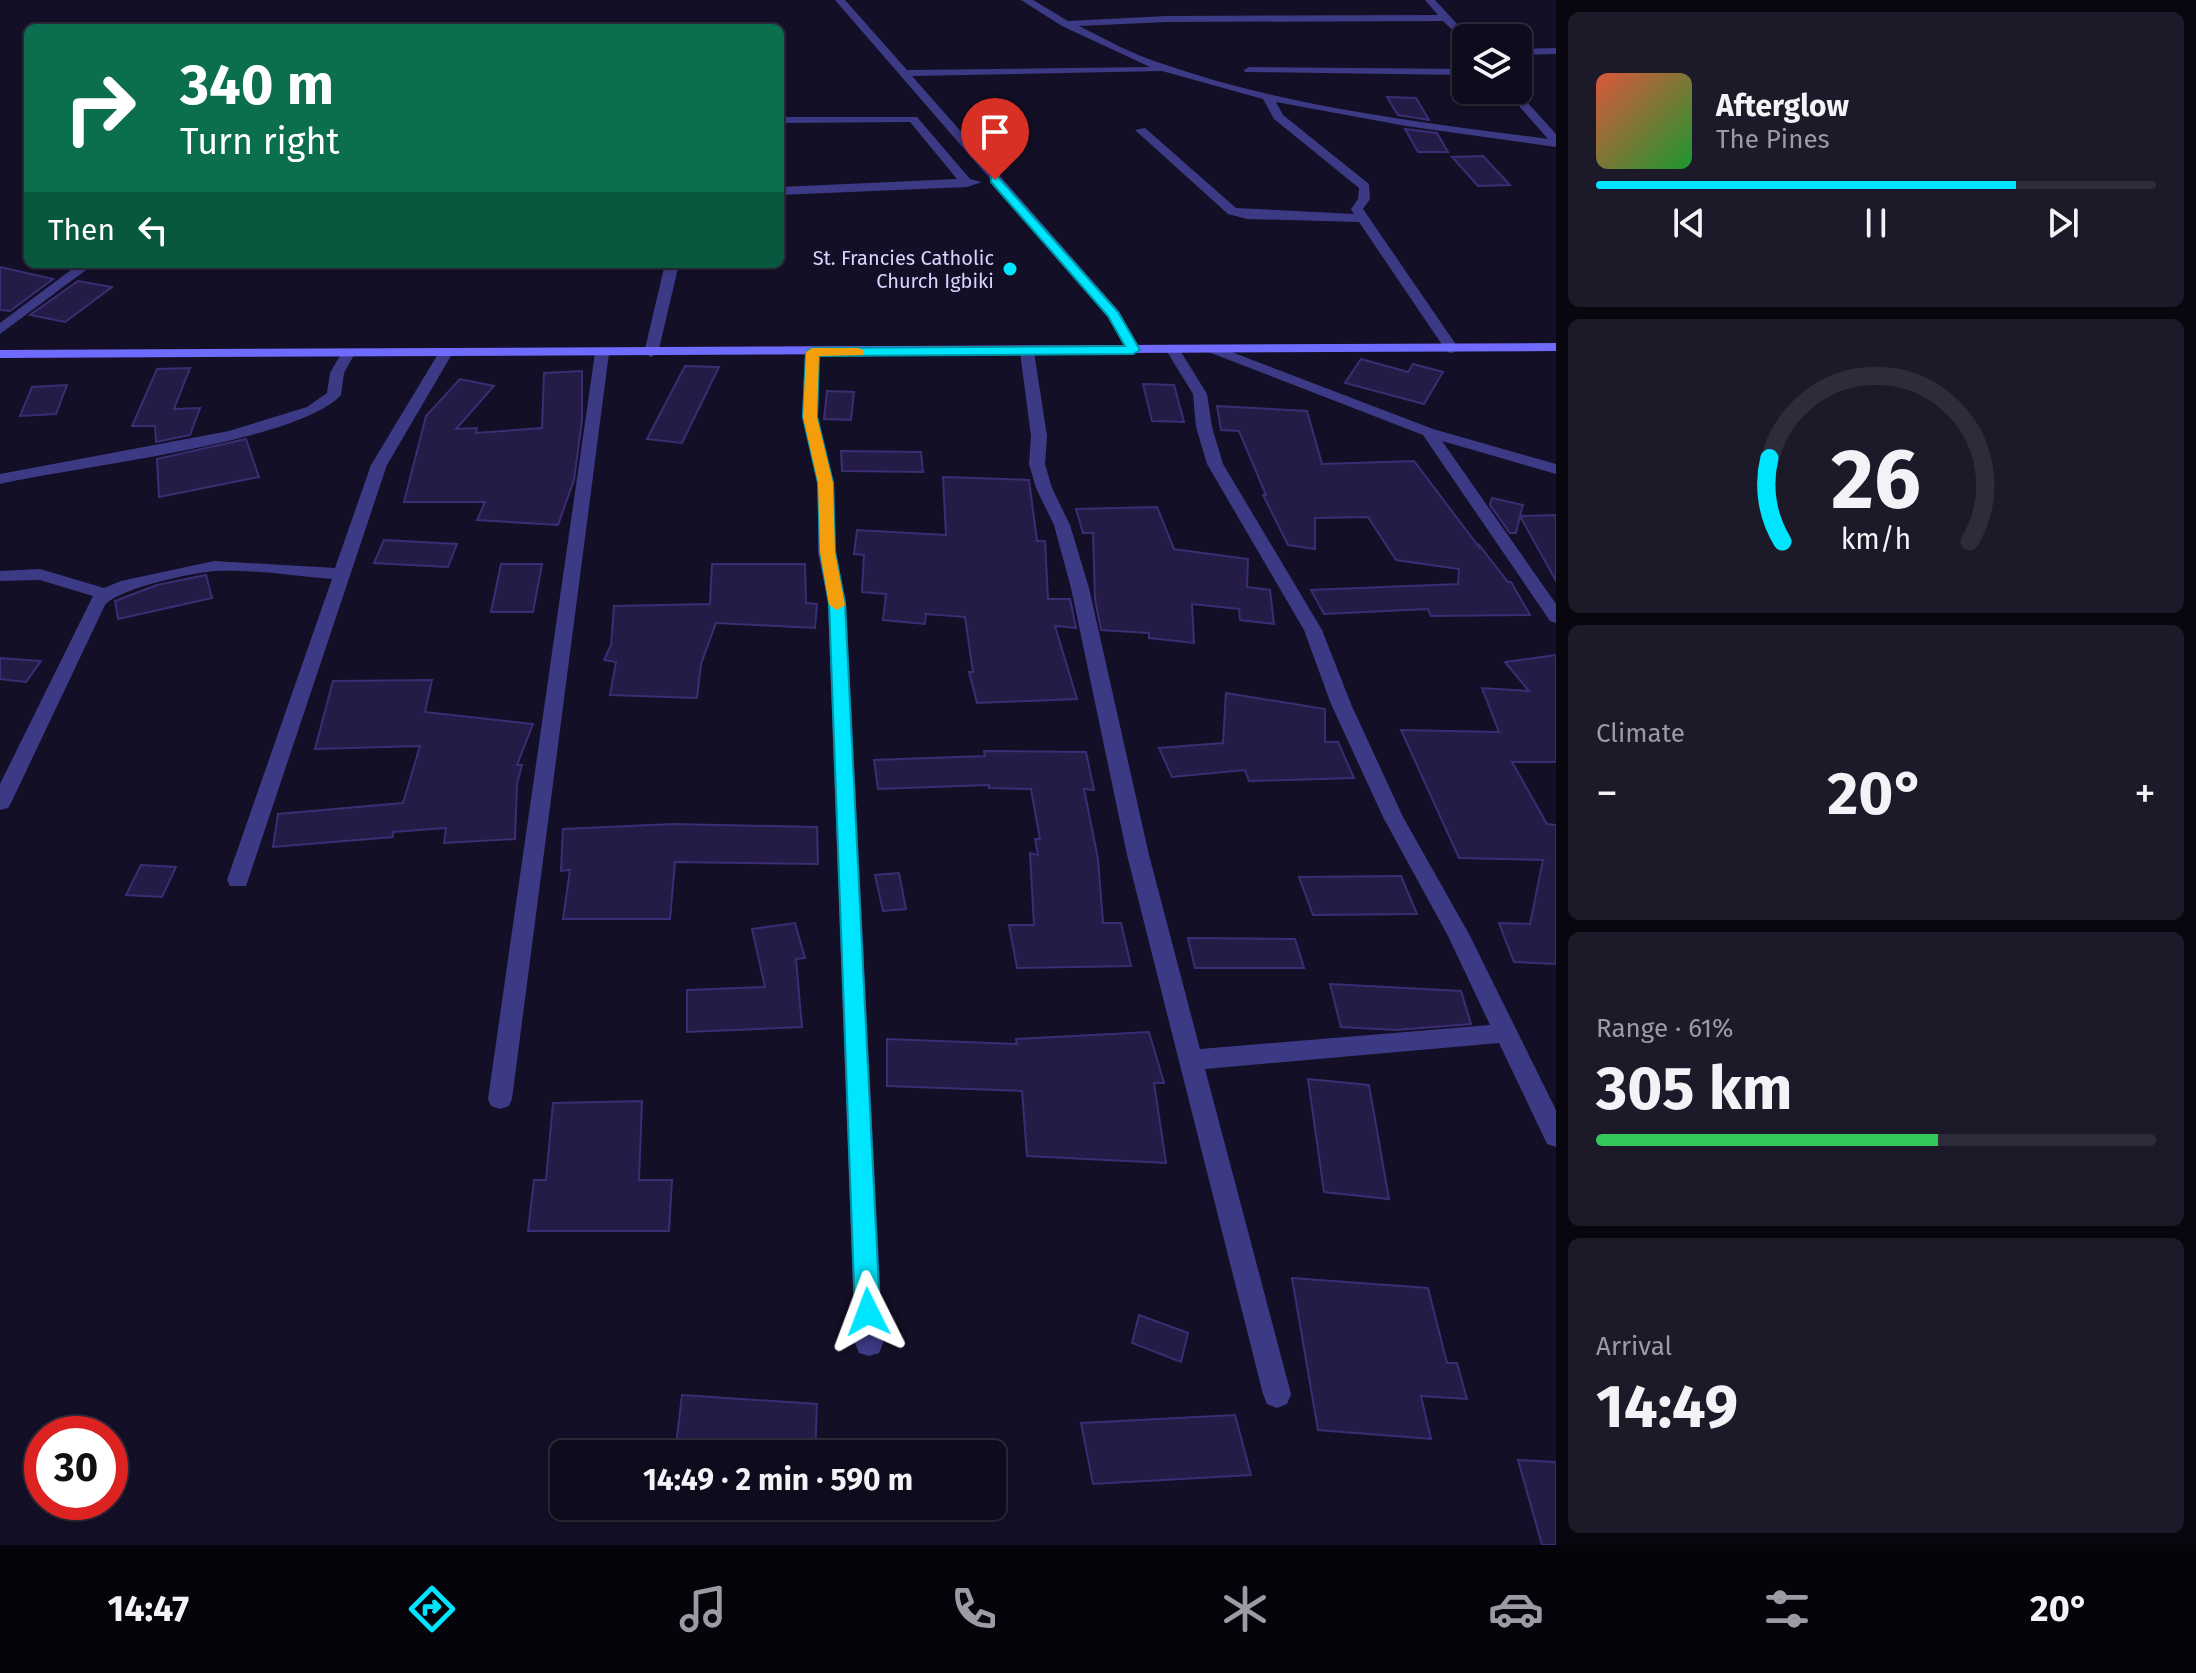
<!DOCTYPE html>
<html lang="en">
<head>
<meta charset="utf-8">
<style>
  body { margin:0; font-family:"Fira Sans",sans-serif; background:#1c1929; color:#f1f3f6; height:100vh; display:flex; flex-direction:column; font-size:30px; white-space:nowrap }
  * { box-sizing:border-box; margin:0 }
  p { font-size:26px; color:#9b9ba3 }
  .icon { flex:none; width:44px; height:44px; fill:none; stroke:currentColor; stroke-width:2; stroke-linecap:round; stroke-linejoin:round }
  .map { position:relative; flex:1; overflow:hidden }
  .sheet { display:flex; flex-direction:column; gap:12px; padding:12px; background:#08060f; width:640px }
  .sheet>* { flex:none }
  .banner { position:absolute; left:24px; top:24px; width:760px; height:244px; border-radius:12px; box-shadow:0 2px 6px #0004,0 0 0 2px #2e2b3b; background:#0b6e4f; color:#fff; overflow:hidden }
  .tools { position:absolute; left:1452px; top:24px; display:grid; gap:16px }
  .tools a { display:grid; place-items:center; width:80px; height:80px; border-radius:12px; background:#0e0b1c; box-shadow:0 2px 6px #0004,0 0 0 2px #2e2b3b; font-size:40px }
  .speed { position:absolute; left:24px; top:1416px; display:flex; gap:16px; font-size:40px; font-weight:700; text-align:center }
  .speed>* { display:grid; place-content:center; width:104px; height:104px; border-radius:50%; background:#0e0b1c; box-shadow:0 2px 6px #0004,0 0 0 2px #2e2b3b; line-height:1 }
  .speed .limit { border:12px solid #d22; background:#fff; color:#111 }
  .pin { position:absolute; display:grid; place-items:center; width:68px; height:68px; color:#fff; margin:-82px -34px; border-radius:50% 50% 50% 0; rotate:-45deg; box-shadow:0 0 8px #0007 }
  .pin .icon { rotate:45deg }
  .me { position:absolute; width:88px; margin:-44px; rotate:357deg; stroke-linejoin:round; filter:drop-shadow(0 0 6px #0008) }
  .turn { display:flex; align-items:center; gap:28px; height:168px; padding:0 24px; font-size:36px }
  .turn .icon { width:104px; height:104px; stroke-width:2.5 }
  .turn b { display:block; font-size:56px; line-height:68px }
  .then { display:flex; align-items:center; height:76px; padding:0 24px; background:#0003; gap:16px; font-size:30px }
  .big { font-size:60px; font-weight:700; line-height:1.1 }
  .sheet .tile { flex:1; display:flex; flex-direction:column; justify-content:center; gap:12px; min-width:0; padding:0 28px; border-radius:12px; background:#1c1929 }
  .sheet .dial { align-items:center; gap:0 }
  .dial svg { height:208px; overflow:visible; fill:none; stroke:#2e2b3b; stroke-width:7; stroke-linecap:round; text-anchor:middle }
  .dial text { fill:#f1f3f6; stroke:none }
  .song { display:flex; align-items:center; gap:24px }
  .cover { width:96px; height:96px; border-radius:12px; background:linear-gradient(135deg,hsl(10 70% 55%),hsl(130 70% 35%)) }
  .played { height:8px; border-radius:4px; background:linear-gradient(90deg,#00e5ff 75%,#2e2b3b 75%) }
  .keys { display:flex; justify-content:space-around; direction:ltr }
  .heat { display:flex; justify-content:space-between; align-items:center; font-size:44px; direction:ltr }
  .charge { height:12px; border-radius:6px; background:linear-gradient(90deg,#34c759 61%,#2e2b3b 0) }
  .trip { position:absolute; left:550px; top:1440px; width:456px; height:80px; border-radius:12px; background:#0e0b1c; box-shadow:0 2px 6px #0004,0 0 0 2px #2e2b3b; font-weight:700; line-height:80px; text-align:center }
  .menu { display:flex; height:128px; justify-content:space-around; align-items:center; background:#06040b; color:#9b9ba3 }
  .menu .icon { width:56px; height:56px }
  .menu .on { color:#00e5ff }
  .menu b { font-size:36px; color:#f1f3f6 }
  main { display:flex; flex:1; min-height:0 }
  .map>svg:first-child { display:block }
</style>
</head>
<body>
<main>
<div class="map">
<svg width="1556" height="1545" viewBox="0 0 1556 1545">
  <rect width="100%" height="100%" fill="#130f26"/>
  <g fill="#241b47" stroke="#3b2d73" stroke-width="2">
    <polygon points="1387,97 1416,98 1429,120 1398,115"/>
    <polygon points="1405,129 1437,133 1448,152 1418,152"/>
    <polygon points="1483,156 1510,185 1478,186 1452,157"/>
    <polygon points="0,267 53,279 10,311 0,310"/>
    <polygon points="78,281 112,287 65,322 30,315"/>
    <polygon points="1361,359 1408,372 1413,364 1443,372 1424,404 1345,383"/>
    <polygon points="685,366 719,367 682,443 647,439"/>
    <polygon points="190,368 174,409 200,408 190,435 156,442 155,426 132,426 157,369"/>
    <polygon points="582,371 582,420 574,480 558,525 477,520 485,502 404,502 426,416 460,379 494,386 456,429 477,428 476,433 542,428 544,373"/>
    <polygon points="1143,384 1174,385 1184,422 1152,421"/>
    <polygon points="67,385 56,414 20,416 32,387"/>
    <polygon points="827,391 854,392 851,420 824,419"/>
    <polygon points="1217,406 1307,411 1322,464 1414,461 1479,547 1479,545 1508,582 1511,582 1530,615 1431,616 1428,609 1324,614 1311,590 1458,584 1459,569 1396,560 1368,517 1315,518 1315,549 1288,545 1263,495 1266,495 1239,431 1221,430"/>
    <polygon points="246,439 259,477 159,497 157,459"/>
    <polygon points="841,451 921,452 923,472 842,471"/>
    <polygon points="943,477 1029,480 1037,541 1045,541 1048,599 1070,599 1076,628 1055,626 1077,699 977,703 969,672 973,672 965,617 926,614 925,624 883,620 886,594 862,592 864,555 854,554 857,530 946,535"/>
    <polygon points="1492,498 1523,505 1520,516 1556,515 1556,581 1520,516 1516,533 1510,533 1490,505"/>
    <polygon points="1157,507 1174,549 1248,559 1247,587 1270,590 1274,624 1240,620 1239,609 1192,604 1194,643 1149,638 1149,633 1101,630 1095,599 1093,533 1083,533 1076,509"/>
    <polygon points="384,540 457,544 448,567 374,563"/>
    <polygon points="501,564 542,564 533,612 491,612"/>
    <polygon points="712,564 805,564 806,603 817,604 815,628 716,623 701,664 697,698 610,695 616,662 604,660 611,645 614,606 710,604"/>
    <polygon points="206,575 212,598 118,619 115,601 157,585"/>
    <polygon points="1556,655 1556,762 1512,762 1547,824 1556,825 1556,964 1514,962 1499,923 1530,924 1543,860 1459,858 1401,730 1499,732 1482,688 1529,691 1505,662"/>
    <polygon points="0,658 41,661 26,682 0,679"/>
    <polygon points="432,680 425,712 533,724 517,765 522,765 517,784 515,839 444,843 446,828 393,832 393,837 273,847 278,814 403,803 420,746 315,749 333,681"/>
    <polygon points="1226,693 1325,709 1325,742 1338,742 1354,778 1249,781 1245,770 1172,777 1159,748 1223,743"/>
    <polygon points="984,751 1086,752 1094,790 1084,789 1098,859 1103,923 1121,923 1131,966 1017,968 1009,925 1034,925 1030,853 1038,855 1035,839 1040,839 1031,789 989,788 989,785 878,789 874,760 985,756"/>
    <polygon points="673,824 817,827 818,864 675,862 670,919 563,919 570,870 561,871 563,829"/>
    <polygon points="141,865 176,867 162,897 126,895"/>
    <polygon points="899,873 906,909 883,911 875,875"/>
    <polygon points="1401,876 1417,914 1313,915 1299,877"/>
    <polygon points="795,923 805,958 796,959 802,1027 687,1032 687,990 765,987 752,929"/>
    <polygon points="1188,938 1295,939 1304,968 1195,968"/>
    <polygon points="1330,984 1461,991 1471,1024 1396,1030 1341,1027"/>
    <polygon points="1149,1032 1164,1083 1154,1083 1166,1163 1027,1156 1022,1091 887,1086 887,1039 1017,1044 1016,1039"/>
    <polygon points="1308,1079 1369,1085 1389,1199 1324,1192"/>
    <polygon points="642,1101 639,1180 672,1180 669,1231 528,1231 534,1180 546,1180 553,1103"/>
    <polygon points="1292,1278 1428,1288 1447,1363 1457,1363 1467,1399 1421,1396 1431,1439 1318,1430"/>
    <polygon points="1139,1315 1188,1333 1181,1362 1132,1343"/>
    <polygon points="682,1395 817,1404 815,1454 675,1454"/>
    <polygon points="1235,1415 1251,1475 1093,1484 1081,1423"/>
    <polygon points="1518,1460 1556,1462 1556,1545 1542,1545"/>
  </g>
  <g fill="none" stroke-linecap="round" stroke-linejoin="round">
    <g fill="#3d3a85" fill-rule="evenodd">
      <path d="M 835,0 L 845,0 L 907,70 L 1150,67 L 1062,26 L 1021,0 L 1033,0 L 1068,21 L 1167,16 L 1438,15 L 1425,0 L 1435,0 L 1470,38 L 1466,38 L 1466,43 L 1443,21 L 1167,22 L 1079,26 C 1107,40 1134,55 1163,64 C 1287,107 1419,122 1548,139 L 1505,90 L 1516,90 L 1556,134 L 1556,147 L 1406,126 L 1276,102 L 1283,115 L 1369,184 L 1370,199 L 1363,209 L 1459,349 L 1452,353 L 1447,352 L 1359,222 L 1247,219 L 1228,214 L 1135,130 L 1145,128 L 1236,208 L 1354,214 L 1351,209 L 1358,199 L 1359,188 L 1274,119 L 1263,99 L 1162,71 L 912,76 L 1119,311 L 1140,350 L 1133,354 L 1126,350 L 1108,315 Z"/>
      <polygon points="1556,48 1556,54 1518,55 1518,49"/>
      <polygon points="1249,67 1466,69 1466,75 1245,72 1244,70"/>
      <polygon points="780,117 917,117 970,179 982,182 967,187 780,195 780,187 957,179 910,122 780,123"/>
      <polygon points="79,264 94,264 0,334 0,323"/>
      <polygon points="665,264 679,264 658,353 651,357 644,353"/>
      <polygon points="1173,346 1178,347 1207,394 1212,427 1223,464 1322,630 1351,704 1403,817 1469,934 1556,1110 1556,1147 1547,1144 1499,1043 1205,1069 1291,1394 1287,1404 1277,1408 1267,1404 1263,1394 1127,855 1071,588 1054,525 1036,488 1029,464 1031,436 1020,352 1022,349 1027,348 1034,352 1047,436 1045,464 1052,488 1070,525 1089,588 1149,855 1200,1049 1490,1025 1448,936 1383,817 1331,704 1304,630 1207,464 1196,427 1193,394 1166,350"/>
      <polygon points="1216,346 1433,429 1556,464 1556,474 1442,441 1556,604 1556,623 1550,621 1423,435 1211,353 1209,350"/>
      <polygon points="812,348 819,352 818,417 834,483 836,552 846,603 883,1343 879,1353 869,1356 859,1353 855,1343 828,603 818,552 818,483 802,417 805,352"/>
      <polygon points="602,349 609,353 512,1099 509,1106 500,1109 491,1106 488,1099 595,353"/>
      <path d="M 445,350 L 452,354 L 387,465 L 246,886 L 230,886 L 227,880 L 332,579 C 294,576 253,569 215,571 C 191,573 120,588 105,605 L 11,803 L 8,808 L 0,810 L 0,784 L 93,596 L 40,580 L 0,581 L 0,571 L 40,569 L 104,588 L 121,581 L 214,561 L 335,568 L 371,465 L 438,354 Z"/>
      <path d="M 347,351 L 354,355 L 344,373 L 341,395 C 297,443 73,467 0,484 L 0,474 L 229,431 L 307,407 L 327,393 L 330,373 L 342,352 Z"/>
    </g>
    <polygon fill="#6f6bff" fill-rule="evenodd" points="1556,343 1556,351 0,358 0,350"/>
  </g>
  <polygon fill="#00e5ff" stroke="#0095a6" stroke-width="2" points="991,177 998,177 1118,312 1140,350 1133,354 819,356 817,417 833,483 835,552 845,603 880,1312 877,1320 868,1324 859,1320 855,1312 829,603 820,552 818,483 803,417 806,352 812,348 1125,346 1108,316 991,182"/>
  <polygon fill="#f59e0b" points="858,348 863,350 863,355 819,356 817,417 833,483 835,552 845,605 837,610 829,605 820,552 818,483 803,417 806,352 812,348"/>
  <circle fill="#00e5ff" stroke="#130f26" stroke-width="3" cx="1010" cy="269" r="8"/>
  <g text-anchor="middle" stroke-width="8" stroke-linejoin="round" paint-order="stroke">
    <g font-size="20" fill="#d9d4ff" stroke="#130f26" text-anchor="end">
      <text x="994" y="265">St. Francies Catholic<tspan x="994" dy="23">Church Igbiki</tspan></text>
    </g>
  </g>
</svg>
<div class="tools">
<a><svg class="icon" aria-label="layers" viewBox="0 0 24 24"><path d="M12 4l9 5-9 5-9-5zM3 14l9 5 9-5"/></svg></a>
</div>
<div class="speed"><div class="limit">30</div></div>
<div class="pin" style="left:995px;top:180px;background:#d93025"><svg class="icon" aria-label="arrive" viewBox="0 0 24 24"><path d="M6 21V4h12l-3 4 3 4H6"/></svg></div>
<svg class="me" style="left:868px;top:1312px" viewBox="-20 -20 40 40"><path d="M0-17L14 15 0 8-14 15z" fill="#00e5ff" stroke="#fff" stroke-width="4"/></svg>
<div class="trip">14:49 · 2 min · 590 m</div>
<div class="banner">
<div class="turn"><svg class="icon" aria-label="right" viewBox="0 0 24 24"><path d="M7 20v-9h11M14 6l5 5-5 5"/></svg><div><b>340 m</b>Turn right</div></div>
<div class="then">Then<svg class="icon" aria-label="left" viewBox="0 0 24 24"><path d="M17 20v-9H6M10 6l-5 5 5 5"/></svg></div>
</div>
</div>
<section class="sheet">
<div class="tile">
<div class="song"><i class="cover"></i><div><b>Afterglow</b><p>The Pines</p></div></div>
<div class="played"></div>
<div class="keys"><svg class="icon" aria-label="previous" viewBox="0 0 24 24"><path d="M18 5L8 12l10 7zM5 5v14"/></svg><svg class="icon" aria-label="pause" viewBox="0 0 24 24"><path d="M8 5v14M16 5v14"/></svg><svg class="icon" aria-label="next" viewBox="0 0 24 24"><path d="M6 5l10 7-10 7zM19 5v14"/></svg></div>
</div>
<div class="tile dial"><svg viewBox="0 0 100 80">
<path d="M14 69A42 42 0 1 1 86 69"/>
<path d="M14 69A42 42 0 0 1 9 37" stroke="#00e5ff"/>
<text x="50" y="56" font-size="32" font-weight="700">26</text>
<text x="50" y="72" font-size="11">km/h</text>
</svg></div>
<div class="tile"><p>Climate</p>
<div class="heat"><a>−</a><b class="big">20°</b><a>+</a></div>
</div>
<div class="tile"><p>Range · 61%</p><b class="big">305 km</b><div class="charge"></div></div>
<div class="tile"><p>Arrival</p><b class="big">14:49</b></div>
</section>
</main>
<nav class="menu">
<b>14:47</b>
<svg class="icon on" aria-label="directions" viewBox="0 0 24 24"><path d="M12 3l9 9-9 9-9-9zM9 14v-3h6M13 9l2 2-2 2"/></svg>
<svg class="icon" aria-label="music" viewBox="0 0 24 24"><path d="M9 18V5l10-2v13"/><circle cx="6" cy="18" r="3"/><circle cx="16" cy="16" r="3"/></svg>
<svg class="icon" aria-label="phone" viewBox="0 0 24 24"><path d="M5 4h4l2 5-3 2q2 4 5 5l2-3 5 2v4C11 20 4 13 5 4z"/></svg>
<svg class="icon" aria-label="climate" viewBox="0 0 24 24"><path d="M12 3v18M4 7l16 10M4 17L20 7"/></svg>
<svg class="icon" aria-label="car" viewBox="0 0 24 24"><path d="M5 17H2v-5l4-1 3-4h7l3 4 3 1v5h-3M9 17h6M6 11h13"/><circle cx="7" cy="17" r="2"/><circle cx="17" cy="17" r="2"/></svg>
<svg class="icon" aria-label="filters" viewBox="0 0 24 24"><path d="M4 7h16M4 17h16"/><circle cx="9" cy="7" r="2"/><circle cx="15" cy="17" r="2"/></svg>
<b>20°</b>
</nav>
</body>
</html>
